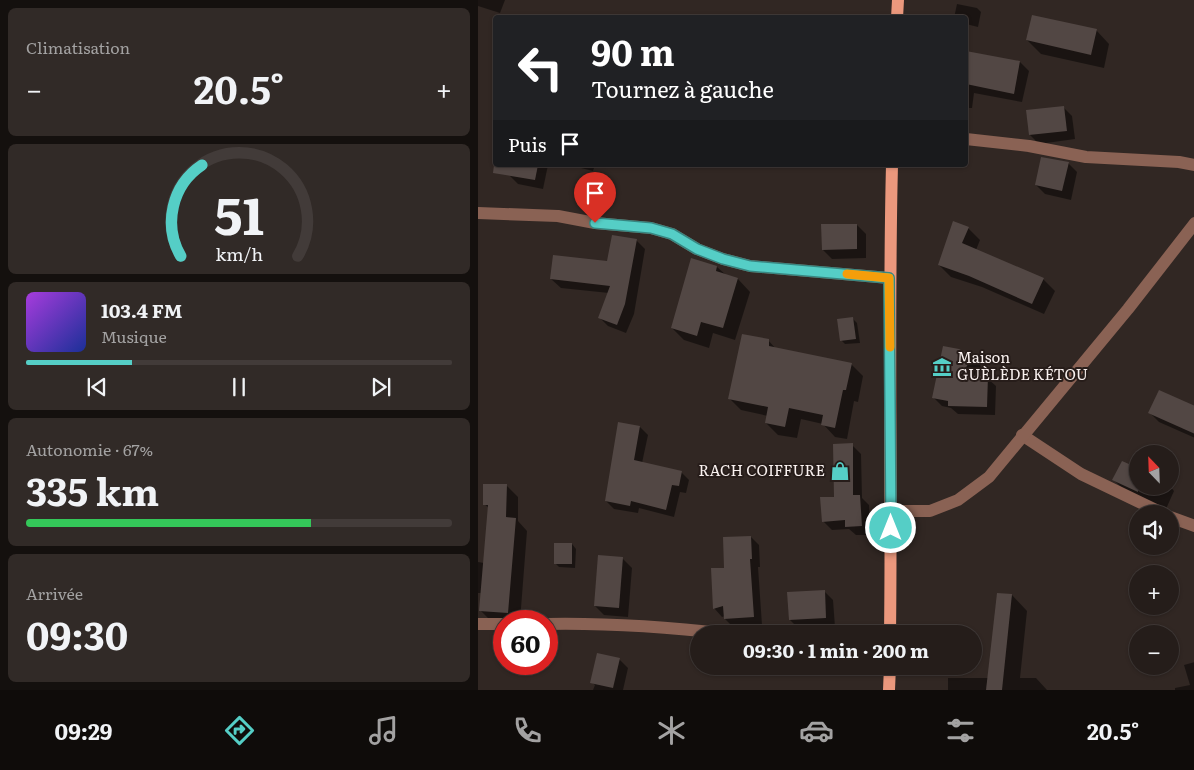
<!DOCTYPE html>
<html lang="fr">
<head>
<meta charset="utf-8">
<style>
  body { margin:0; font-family:Literata,serif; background:#312a27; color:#f1f3f6; height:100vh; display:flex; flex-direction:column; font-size:19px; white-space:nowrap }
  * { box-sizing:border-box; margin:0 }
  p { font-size:16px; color:#a3a2a2 }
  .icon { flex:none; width:28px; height:28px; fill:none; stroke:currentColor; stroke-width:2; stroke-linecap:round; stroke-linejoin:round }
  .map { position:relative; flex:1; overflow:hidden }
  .details { display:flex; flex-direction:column; gap:8px; padding:8px; background:#14100e; width:478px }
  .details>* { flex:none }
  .guide { position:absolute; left:15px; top:15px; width:475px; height:152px; border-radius:5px; box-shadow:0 1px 4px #0004,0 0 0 1px #423b39; background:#202124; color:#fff; overflow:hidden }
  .needle { width:32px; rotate:337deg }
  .fabs { position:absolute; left:651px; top:445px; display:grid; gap:10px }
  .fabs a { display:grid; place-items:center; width:50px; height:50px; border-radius:50%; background:#251d1a; box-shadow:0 1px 4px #0004,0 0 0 1px #423b39; font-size:25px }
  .speed { position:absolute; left:15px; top:610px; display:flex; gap:10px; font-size:25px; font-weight:700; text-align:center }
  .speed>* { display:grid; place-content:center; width:65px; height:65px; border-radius:50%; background:#251d1a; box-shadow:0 1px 4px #0004,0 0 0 1px #423b39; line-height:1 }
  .speed .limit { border:8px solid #d22; background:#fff; color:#111 }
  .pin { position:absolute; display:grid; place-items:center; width:42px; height:42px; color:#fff; margin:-51px -21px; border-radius:50% 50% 50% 0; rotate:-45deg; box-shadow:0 0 5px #0007 }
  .pin .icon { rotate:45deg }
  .me { position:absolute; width:55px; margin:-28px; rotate:0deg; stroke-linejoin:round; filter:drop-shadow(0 0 4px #0008) }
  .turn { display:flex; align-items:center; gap:18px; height:105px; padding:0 15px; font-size:22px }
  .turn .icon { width:65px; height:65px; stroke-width:2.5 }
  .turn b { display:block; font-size:35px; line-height:42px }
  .then { display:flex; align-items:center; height:48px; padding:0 15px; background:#0003; gap:10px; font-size:19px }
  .big { font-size:38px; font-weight:700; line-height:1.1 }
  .details .tile { flex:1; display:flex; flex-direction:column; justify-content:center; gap:8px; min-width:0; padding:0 18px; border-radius:8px; background:#312a27 }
  .details .dial { align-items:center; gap:0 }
  .dial svg { height:130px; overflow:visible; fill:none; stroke:#423b39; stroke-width:7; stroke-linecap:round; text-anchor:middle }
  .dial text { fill:#f1f3f6; stroke:none }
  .song { display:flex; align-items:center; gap:15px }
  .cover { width:60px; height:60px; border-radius:8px; background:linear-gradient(135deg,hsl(280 70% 55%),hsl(230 70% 35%)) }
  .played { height:5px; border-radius:2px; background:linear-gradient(90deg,#55cec6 25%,#423b39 25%) }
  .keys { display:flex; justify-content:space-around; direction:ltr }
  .heat { display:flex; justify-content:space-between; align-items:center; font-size:28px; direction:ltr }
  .charge { height:8px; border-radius:4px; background:linear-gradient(90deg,#34c759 67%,#423b39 0) }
  .trip { position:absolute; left:212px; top:625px; width:292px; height:50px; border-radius:25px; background:#251d1a; box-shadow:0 1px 4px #0004,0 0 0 1px #423b39; font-weight:700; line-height:50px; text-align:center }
  .menu { display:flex; height:80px; justify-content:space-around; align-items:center; background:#0f0c0a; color:#a3a2a2 }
  .menu .icon { width:35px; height:35px }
  .menu .active { color:#55cec6 }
  .menu b { font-size:22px; color:#f1f3f6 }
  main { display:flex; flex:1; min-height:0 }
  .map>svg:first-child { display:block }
</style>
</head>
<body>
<main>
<section class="details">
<div class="tile"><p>Climatisation</p>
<div class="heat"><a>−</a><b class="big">20.5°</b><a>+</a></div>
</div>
<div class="tile dial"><svg viewBox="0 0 100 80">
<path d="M14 69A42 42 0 1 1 86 69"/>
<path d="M14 69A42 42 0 0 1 27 13" stroke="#55cec6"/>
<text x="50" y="56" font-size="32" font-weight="700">51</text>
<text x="50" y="72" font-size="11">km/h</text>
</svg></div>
<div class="tile">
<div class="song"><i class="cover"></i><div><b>103.4 FM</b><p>Musique</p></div></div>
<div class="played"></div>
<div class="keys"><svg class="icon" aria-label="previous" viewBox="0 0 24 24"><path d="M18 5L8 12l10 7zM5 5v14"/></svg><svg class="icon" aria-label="pause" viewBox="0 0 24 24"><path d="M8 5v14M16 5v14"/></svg><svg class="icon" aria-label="next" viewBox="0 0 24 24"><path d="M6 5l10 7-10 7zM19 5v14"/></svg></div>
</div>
<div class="tile"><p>Autonomie · 67%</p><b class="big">335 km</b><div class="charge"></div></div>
<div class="tile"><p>Arrivée</p><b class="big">09:30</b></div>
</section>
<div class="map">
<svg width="717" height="690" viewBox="0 0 717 690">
  <rect width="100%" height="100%" fill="#312723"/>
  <g fill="#0007">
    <polygon points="0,0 27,0 22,13 0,6"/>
    <polygon points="479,4 499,8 503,12 500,27 488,24 488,18 476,18"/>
    <polygon points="618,30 631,44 626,68 563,54 549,40"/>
    <polygon points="488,53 542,62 551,71 544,102 496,93 494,108 488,108"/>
    <polygon points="585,107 594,116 597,139 561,144 552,135 550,112"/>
    <polygon points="590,163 599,172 593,200 567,194 558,185"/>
    <polygon points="33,165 70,165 65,189 40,184 31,175"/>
    <polygon points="91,165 117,165 115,171"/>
    <polygon points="379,225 388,234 388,258 354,259 345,250"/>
    <polygon points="490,228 502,240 498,250 565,279 577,291 566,314 504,287 473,277 461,265"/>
    <polygon points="158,240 167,249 156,314 148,333 130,326 121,317 131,293 83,288 73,279 130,263"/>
    <polygon points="239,267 248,275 260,279 272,292 257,340 235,333 231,348 206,340 194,328"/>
    <polygon points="375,319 379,323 382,343 367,344 363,340"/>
    <polygon points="290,340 298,349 373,364 385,376 380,402 376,401 369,439 357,437 345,424 323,419 319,438 300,435 288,423 290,416 263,410 251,398"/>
    <polygon points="494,358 503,366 495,377 509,378 518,386 517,415 480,414 473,408 464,406 455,397"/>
    <polygon points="717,408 717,438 681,422 672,413"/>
    <polygon points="141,423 162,427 170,435 164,463 203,472 211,480 208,493 202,492 196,517 161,508 160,513 136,509 128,501"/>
    <polygon points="374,445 383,454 384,498 391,505 392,535 378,535 371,529 354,530 345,521 357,498"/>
    <polygon points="660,469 660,486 692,486 696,491 688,509 645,489 636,480"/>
    <polygon points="28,485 40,497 40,521 49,531 42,621 14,622 2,610 4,593 0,593 0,562 6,563 11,508 6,504"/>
    <polygon points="273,537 281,545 282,567 280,567 284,625 255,627 247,619 247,616 244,617 236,608 248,569"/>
    <polygon points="94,544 98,549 97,568 81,567 77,563"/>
    <polygon points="145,559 154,568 150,617 126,615 117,606"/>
    <polygon points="346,591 355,600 357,627 321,629 312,620"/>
    <polygon points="534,595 549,611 542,678 558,678 569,690 470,690 470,678 511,678"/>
    <polygon points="141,659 150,668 145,690 115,690 117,685 114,682"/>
    <polygon points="717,662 717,690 697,690 697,688 712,685 706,665"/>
  </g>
  <g fill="#524744">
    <polygon points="554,15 619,29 613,55 548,40"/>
    <polygon points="488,51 542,61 536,94 488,84"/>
    <polygon points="586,106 589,131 551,135 548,110"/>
    <polygon points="563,157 591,162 584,191 557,185"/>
    <polygon points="16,165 60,165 57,180 15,173"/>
    <polygon points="475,221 491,227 484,243 566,278 554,304 491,276 460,265"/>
    <polygon points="343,224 379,224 379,249 344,250"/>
    <polygon points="134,235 159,239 147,304 139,325 120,318 132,286 72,279 75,255 129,261"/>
    <polygon points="213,258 239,266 238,271 260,278 245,328 223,322 219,336 193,328"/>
    <polygon points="375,317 378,339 362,341 359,319"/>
    <polygon points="264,334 291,339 291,346 374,363 368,390 365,390 357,428 343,425 345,415 311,408 307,427 287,423 290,407 250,399"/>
    <polygon points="465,346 481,349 495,357 482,376 510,376 509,407 470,406 470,401 454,398"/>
    <polygon points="681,390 717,406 717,434 670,413"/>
    <polygon points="140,422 162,426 156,460 204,471 201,486 194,485 188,510 153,501 152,506 127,501"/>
    <polygon points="375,443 375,495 382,495 384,526 367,527 367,520 344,522 342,497 356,497 355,444"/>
    <polygon points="644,461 660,468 660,492 634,480"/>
    <polygon points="5,484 29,484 28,517 38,518 30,613 1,611 10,505 5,505"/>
    <polygon points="273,536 274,559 272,559 276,617 246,619 245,606 235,609 233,568 246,568 245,537"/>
    <rect x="76" y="543" width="18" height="21"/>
    <polygon points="120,555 145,557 141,608 116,606"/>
    <polygon points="347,590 348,618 311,620 309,592"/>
    <polygon points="519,593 534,594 524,690 508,690"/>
    <polygon points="119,653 142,658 135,688 112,683"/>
  </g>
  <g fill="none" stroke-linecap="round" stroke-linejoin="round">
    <g stroke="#8a6254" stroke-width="12">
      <polyline points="488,139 551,146 608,157 701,162 717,165"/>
      <polyline points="0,213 80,216 117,223 173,228 194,234 219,249 245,259 272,266 411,278"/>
      <polyline points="544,435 603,474 686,514"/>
      <polyline points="692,517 717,526"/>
      <polyline points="0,624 26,624"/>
      <path d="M 69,624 C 130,623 190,627 250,634"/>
    </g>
    <polyline stroke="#8a6254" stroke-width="12" points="414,511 452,511 480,500 511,477 650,309 717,223"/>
    <g stroke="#eb987d" stroke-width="12">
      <polyline points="419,18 420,0"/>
      <path d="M 412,634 C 414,477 410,321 414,165"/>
      <polyline points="411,690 412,666"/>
    </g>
  </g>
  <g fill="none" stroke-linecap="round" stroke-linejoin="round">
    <g stroke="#378681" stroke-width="12">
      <polyline id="route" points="117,223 173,228 194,234 219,249 245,259 272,266 411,278 413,528"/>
    </g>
    <use href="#route" stroke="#55cec6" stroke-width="9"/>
    <polyline stroke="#f59e0b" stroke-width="9" points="369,274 411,278 412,347"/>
  </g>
  <defs>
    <g id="museum-bare" transform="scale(1.5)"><path d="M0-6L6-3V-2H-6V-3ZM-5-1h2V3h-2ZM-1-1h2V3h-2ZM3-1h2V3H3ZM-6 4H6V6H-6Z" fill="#55cec6" stroke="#271d1a" stroke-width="2.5" paint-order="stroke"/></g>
    <g id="shop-bare" transform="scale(1.5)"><path d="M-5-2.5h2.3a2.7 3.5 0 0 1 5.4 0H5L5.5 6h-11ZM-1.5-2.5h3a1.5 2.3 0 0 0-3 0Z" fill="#55cec6" stroke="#271d1a" stroke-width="2.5" paint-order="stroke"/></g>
  </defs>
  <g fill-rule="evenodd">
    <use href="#museum-bare" x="464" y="367"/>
    <use href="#shop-bare" x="362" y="471"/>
  </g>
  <g text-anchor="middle" stroke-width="4" stroke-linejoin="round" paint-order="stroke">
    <g font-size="15" fill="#faf2f0" stroke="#271d1a" text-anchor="start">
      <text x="479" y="363">Maison<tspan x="479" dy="17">GUÈLÈDE KÉTOU</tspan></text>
      <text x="347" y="476" text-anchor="end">RACH COIFFURE</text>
    </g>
  </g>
</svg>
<div class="fabs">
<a><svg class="needle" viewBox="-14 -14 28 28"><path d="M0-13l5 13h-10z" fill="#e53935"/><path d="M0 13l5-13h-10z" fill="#a3a2a2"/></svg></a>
<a><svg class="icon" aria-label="sound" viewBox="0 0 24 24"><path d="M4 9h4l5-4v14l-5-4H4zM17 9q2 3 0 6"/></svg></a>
<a>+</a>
<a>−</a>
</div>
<div class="speed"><div class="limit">60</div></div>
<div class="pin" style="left:117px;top:223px;background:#d93025"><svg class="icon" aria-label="arrive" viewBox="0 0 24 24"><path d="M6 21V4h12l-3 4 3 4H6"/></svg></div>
<svg class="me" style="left:413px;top:528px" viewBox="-20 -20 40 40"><circle r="17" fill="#55cec6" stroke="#fff" stroke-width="3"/><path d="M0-11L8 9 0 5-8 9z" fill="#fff"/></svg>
<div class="trip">09:30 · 1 min · 200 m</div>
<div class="guide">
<div class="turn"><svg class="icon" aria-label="left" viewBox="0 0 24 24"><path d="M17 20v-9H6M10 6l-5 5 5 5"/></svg><div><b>90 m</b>Tournez à gauche</div></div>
<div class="then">Puis<svg class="icon" aria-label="arrive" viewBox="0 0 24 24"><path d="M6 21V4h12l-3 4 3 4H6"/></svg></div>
</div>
</div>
</main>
<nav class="menu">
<b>09:29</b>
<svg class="icon active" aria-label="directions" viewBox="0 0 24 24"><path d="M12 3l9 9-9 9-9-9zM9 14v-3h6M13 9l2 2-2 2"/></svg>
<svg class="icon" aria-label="music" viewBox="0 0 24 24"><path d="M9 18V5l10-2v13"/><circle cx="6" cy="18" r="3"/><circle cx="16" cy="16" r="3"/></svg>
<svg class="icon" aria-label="phone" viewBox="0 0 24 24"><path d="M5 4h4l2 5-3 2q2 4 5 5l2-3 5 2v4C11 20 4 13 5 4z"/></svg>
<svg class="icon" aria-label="climate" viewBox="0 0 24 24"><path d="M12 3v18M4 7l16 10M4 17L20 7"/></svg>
<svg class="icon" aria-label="car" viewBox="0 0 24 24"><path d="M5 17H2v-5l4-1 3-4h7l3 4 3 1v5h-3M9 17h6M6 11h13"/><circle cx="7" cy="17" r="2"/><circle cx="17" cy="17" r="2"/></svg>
<svg class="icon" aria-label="filters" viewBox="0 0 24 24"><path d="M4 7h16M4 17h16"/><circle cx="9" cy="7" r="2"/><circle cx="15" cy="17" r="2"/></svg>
<b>20.5°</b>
</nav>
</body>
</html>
